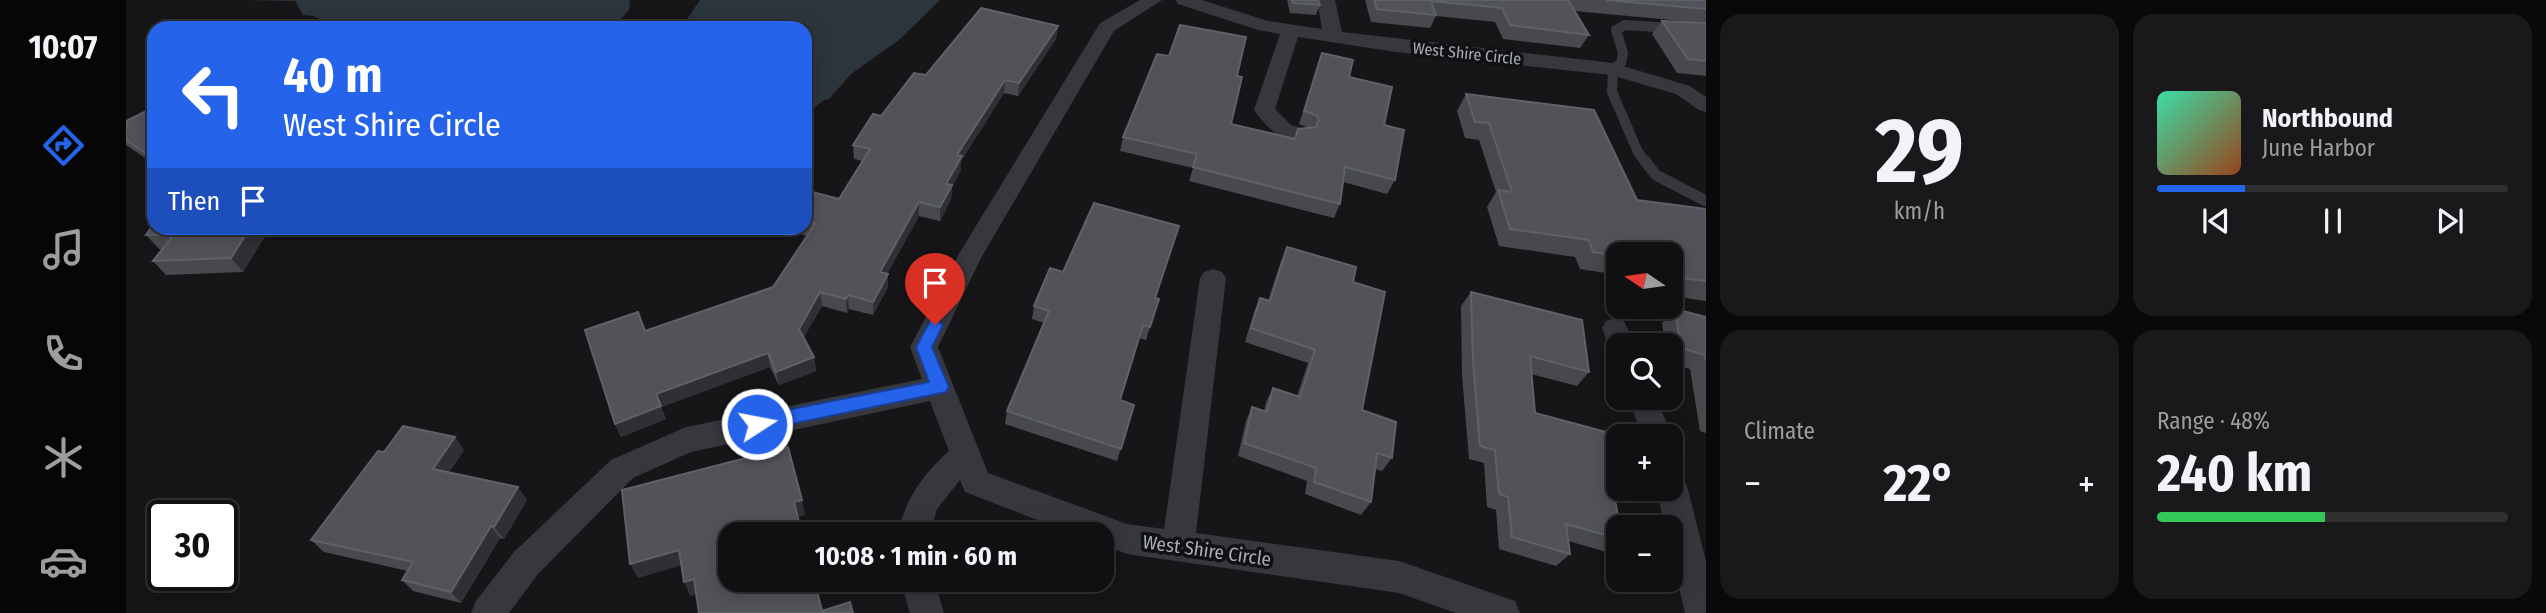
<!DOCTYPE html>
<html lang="en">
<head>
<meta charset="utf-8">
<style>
  body { margin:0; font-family:"Fira Sans Condensed",sans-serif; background:#19191b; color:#f1f3f6; height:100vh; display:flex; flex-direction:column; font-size:26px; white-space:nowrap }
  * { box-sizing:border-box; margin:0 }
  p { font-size:23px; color:#9c9d9f }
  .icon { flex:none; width:38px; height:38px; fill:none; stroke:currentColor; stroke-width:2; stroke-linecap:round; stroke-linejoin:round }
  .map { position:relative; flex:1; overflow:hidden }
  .details { display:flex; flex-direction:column; gap:14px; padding:14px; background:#09090a; width:840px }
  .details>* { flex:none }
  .hud { position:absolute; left:21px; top:21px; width:665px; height:214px; border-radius:21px; box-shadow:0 4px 18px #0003,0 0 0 2px #303032; background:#2563eb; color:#fff; overflow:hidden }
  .needle { width:46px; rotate:283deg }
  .buttons { position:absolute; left:1480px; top:242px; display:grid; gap:14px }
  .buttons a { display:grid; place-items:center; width:77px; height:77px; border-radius:14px; background:#101012; box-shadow:0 4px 18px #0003,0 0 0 2px #303032; font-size:35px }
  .speed { position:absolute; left:21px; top:500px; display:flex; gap:14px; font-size:35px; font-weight:700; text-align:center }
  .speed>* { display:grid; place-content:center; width:91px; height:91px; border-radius:50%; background:#101012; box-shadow:0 4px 18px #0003,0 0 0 2px #303032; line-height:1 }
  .speed .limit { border:4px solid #111; border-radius:10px; background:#fff; color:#111 }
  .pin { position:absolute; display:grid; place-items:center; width:60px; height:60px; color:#fff; margin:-72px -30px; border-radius:50% 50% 50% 0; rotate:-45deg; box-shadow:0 0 7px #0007 }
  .pin .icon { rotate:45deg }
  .me { position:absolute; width:77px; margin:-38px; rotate:79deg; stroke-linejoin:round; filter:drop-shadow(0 0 5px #0008) }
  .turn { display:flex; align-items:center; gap:24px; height:147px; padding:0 21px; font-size:32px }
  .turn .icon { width:91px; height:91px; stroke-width:2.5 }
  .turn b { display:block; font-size:49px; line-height:60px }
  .then { display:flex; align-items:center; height:66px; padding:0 21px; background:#0003; gap:14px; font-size:26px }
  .big { font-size:52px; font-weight:700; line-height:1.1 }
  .details .widget { flex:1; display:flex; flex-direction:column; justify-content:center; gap:10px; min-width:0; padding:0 24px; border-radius:21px; background:#19191b }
  .details .dial { align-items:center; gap:0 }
  .dial b { font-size:91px; line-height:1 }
  .song { display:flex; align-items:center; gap:21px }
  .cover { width:84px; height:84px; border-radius:10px; background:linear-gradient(135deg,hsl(160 70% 55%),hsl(20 70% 35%)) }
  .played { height:7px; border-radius:4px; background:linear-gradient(90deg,#2563eb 25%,#303032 25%) }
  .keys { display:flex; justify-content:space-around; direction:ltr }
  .heat { display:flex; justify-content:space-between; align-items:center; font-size:38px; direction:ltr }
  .charge { height:10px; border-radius:5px; background:linear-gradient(90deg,#34c759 48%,#303032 0) }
  .details .tiles { flex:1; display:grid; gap:14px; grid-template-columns:repeat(2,1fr) }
  .trip { position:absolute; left:592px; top:522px; width:396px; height:70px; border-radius:21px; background:#101012; box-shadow:0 4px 18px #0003,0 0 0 2px #303032; font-weight:700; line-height:70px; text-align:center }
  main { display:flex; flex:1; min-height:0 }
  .dock { display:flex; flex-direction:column; width:126px; justify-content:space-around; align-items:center; background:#060607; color:#9c9d9f }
  .dock .icon { width:49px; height:49px }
  .dock .current { color:#2563eb }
  .dock b { font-size:32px; color:#f1f3f6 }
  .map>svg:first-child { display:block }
</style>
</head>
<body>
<main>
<nav class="dock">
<b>10:07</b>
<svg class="icon current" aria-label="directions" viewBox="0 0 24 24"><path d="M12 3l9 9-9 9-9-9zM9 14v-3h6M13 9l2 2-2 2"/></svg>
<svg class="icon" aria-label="music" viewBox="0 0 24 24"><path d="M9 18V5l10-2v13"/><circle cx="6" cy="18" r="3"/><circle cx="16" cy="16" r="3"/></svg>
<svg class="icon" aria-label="phone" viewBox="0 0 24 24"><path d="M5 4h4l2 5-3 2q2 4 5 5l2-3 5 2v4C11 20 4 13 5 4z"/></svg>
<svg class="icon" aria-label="climate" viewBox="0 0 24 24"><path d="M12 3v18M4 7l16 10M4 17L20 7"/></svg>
<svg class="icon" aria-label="car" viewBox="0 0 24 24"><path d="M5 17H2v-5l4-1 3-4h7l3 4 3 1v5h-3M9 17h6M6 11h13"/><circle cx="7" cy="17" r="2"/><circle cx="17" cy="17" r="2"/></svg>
</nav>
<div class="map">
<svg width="1580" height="613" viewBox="0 0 1580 613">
  <rect width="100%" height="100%" fill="#161618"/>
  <g fill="#2c353c">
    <polygon points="118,0 504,0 503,10 487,28 351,28 325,23 277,28 212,28 187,16 177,15 169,1"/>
    <polygon points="574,0 814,0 773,40 725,74 703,99 698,100 679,115 679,28 555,28"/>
  </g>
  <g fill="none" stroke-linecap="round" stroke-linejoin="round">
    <polyline stroke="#37383d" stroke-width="10" points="1520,163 1512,152 1486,92 1487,69 1495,63 1497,53 1490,30 1499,25 1546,28"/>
    <polyline stroke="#37383d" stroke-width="11" points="1519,161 1530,175 1580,201"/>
    <g fill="#37383d" fill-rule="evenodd">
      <path d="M 1014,0 L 1036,0 L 988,31 L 855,258 L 812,347 L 862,473 L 1001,524 L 1038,529 L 1074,278 L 1078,272 L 1087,269 L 1096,272 L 1100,278 L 1070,533 L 1273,561 L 1389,601 L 1394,613 L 1330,613 L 1273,593 L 1001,554 L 975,544 L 975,534 L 948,534 L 839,492 L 834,480 L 811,509 L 804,534 L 772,534 C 779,499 797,474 823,451 L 804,401 L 565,452 L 507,478 L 412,574 L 383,613 L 345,613 L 350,601 L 388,552 L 485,460 L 560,427 L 796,379 L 784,347 L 834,252 L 974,23 Z"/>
      <path d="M 1049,0 L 1076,0 L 1142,21 L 1196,29 L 1191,0 L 1209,0 L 1216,32 L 1487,63 L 1564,86 L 1580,97 L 1580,112 L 1573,110 L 1550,94 L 1485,75 L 1270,52 L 1172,37 L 1149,109 L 1165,125 L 1182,130 L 1185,135 L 1182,140 C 1158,146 1140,127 1128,110 L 1154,34 L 1132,30 L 1052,4 Z"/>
      <polygon points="1489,318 1498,321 1509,345 1493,345 1493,355 1485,352 1476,328 1480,321"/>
      <polygon points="1502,397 1530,397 1546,436 1545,437 1516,436"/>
      <polygon points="1545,472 1556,476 1561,486 1580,562 1580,613 1559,613 1545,554 1545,527 1539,527 1530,488 1545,488"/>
      <polygon points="774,579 808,579 818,613 784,613"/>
    </g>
  </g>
  <g fill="#47494d">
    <polygon points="1161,0 1192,0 1194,5 1190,15 1164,13"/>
    <polygon points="1239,0 1580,0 1580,76 1551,73 1526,34 1536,21 1577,23 1449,11 1463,35 1454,48 1377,39 1369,22 1310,16 1304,28 1245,22"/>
    <polygon points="932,26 930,39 892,96 878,93 835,161 835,170 826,187 825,199 814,221 793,216 761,274 762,287 747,315 723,309 721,313 696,306 677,338 688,357 690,371 653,385 644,367 535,407 540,419 495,437 489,424 519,331 647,287 681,236 661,230 660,228 679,228 679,190 713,199 737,161 728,159 727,145 755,116 800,75"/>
    <polygon points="1196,53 1223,77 1258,125 1269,180 1261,194 1217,182 1214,204 1208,218 1063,181 1067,168 994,151 997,137 1111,76 1105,124 1169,138 1172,129 1183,128 1173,124"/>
    <polygon points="1340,94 1511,200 1580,209 1580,301 1545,296 1545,254 1493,254 1493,275 1454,269 1449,257 1373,246 1361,207 1370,192 1353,140 1339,138 1331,111"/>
    <polygon points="28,107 28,164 0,145 0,121"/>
    <polygon points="28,228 144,228 117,272 40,275 27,261 36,249 33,249 20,235"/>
    <polygon points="1161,247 1227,282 1236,410 1266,458 1256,471 1249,469 1245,502 1235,515 1179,494 1181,481 1112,456 1120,421 1126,407 1138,411 1140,402 1147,388 1171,396 1182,363 1119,342 1128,312 1134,298 1142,301 1155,261"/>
    <polygon points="1345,292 1463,372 1451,386 1405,374 1409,413 1493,436 1493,488 1505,488 1494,497 1488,496 1493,527 1493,543 1481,552 1442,541 1444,554 1430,566 1373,549 1370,510 1361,507 1358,463 1343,459 1336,375 1335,306"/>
    <polygon points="1029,298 1033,299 1020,340 1013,338 994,400 1008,405 991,461 879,424 881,411 918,323 906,319 908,306"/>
    <polygon points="1549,309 1580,317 1580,433 1574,431 1564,369 1545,363 1545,345 1539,345 1536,323"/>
    <polygon points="338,450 323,472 401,500 378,539 374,538 335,603 287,591 276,580 282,571 198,552 185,540 258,452"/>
  </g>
  <g fill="#2f3033">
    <polygon points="932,26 930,39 892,96 893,83"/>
    <polygon points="879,80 878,93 835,161 835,170 826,187 825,199 814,221 814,207 820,184 831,155"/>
    <polygon points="28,151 28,163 21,154"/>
    <polygon points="793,202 793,216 755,285 754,272"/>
    <polygon points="124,228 144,228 117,272 105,258"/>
    <polygon points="762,274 762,287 747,315 747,302"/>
    <polygon points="694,292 696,306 675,342 673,329"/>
    <polygon points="722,295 723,309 721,313 720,299"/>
    <polygon points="642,353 644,367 535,407 530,394"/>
    <polygon points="688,357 690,371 653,385 650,372"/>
    <polygon points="535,406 540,419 495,437 489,424"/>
    <polygon points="329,437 338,450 317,481 307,469"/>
    <polygon points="392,487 401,500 378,539 368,527"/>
    <polygon points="676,500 679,515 671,517 668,502"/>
    <polygon points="365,526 374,538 335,603 325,592"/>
    <polygon points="553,550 560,564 512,578 504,564"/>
    <polygon points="568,579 574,593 564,596 558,582"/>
  </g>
  <g fill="#525359" stroke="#5f6168" stroke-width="2">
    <polygon points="1166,0 1192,0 1194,5 1167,3"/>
    <polygon points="1248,0 1442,0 1463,35 1384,25 1376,8 1305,1 1310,15 1251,9"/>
    <polygon points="1480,0 1580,0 1580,9"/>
    <polygon points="855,8 932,26 893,83 879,80 831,155 836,156 820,184 826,185 814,207 793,202 754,272 762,274 747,302 722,295 720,299 694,292 673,329 688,357 650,372 642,353 530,394 535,406 489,424 459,330 512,312 519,331 647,287 689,224 679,222 679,190 713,199 744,149 727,145 747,114 755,116 788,73 800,75"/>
    <polygon points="1536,21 1580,23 1580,61 1562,59"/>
    <polygon points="1054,25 1120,37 1111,76 1116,77 1105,124 1169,139 1172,129 1190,127 1193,120 1190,115 1178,111 1196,53 1227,60 1223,77 1266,87 1258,125 1278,130 1269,180 1219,167 1214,204 1067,167 1071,154 997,137 1031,54 1043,56"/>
    <polygon points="1340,94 1468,110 1511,200 1580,209 1580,281 1547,277 1545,266 1545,254 1493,254 1493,256 1467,252 1463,240 1384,229 1372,190 1386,192 1363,123 1349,122"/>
    <polygon points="28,107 28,151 21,154 0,140 0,121"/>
    <polygon points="968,203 1053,226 1029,298 1033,299 1024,327 1017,325 994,400 1008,405 995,449 881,411 923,311 908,306 924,268 937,272"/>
    <polygon points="28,224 28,228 124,228 105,258 27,261 48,234 20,235"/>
    <polygon points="1161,247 1230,267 1227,282 1259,292 1236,410 1270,422 1266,458 1251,453 1245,502 1188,482 1190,468 1118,443 1126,407 1141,412 1147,388 1174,397 1189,350 1125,328 1134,298 1144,301"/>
    <polygon points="1345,292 1456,320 1463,372 1404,356 1409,413 1495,436 1493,436 1493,480 1485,478 1494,527 1493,527 1493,539 1440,524 1444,554 1386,537 1382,497 1373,494 1369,450 1354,446 1347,361"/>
    <polygon points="1549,309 1580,317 1580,361 1579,355 1555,348"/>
    <polygon points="277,426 329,437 307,469 392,487 368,527 365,526 325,592 276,580 287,562 185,540 252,451 258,452"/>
    <polygon points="662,447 676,500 668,502 676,534 604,534 604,579 688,579 696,611 724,602 727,613 573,613 568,579 558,582 553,550 504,564 496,490"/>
  </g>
  <polygon fill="#2563eb" stroke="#184099" stroke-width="2" points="809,319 817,325 806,347 823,387 820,392 631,431 625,429 622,424 625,419 631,416 803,382 790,347 804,321"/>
  <g text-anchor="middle" stroke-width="7" stroke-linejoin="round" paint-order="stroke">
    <g font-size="16" fill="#a8adb8" stroke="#111113">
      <text transform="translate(1341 53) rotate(6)" y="6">West Shire Circle</text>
    </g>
    <g font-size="19" fill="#a8adb8" stroke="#111113">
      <text transform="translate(1081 550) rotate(8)" y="7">West Shire Circle</text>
    </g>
  </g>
</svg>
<div class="buttons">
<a><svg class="needle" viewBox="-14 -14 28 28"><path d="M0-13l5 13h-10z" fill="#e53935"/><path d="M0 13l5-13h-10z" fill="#9c9d9f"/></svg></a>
<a><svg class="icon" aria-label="search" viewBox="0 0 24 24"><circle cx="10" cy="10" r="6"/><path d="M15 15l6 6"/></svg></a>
<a>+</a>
<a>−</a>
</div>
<div class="speed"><div class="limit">30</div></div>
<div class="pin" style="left:809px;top:325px;background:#d93025"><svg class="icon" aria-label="arrive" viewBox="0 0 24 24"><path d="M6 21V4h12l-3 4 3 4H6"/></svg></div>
<svg class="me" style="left:631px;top:424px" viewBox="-20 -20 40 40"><circle r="17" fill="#2563eb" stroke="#fff" stroke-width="3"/><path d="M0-11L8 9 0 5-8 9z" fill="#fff"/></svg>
<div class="trip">10:08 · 1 min · 60 m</div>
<div class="hud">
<div class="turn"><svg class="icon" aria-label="left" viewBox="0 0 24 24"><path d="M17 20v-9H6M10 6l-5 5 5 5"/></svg><div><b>40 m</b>West Shire Circle</div></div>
<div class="then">Then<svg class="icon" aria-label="arrive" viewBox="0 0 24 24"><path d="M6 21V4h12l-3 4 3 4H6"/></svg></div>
</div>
</div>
<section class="details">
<div class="tiles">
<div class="widget dial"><b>29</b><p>km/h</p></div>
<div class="widget">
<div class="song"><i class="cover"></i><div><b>Northbound</b><p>June Harbor</p></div></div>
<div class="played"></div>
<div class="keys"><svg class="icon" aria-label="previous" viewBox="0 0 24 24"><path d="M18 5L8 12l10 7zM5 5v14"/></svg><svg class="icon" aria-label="pause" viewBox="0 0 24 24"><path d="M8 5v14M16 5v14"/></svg><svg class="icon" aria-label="next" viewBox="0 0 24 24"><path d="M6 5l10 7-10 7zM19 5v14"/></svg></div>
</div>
<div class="widget"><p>Climate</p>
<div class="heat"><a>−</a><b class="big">22°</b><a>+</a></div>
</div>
<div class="widget"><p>Range · 48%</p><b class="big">240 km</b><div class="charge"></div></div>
</div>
</section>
</main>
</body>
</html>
